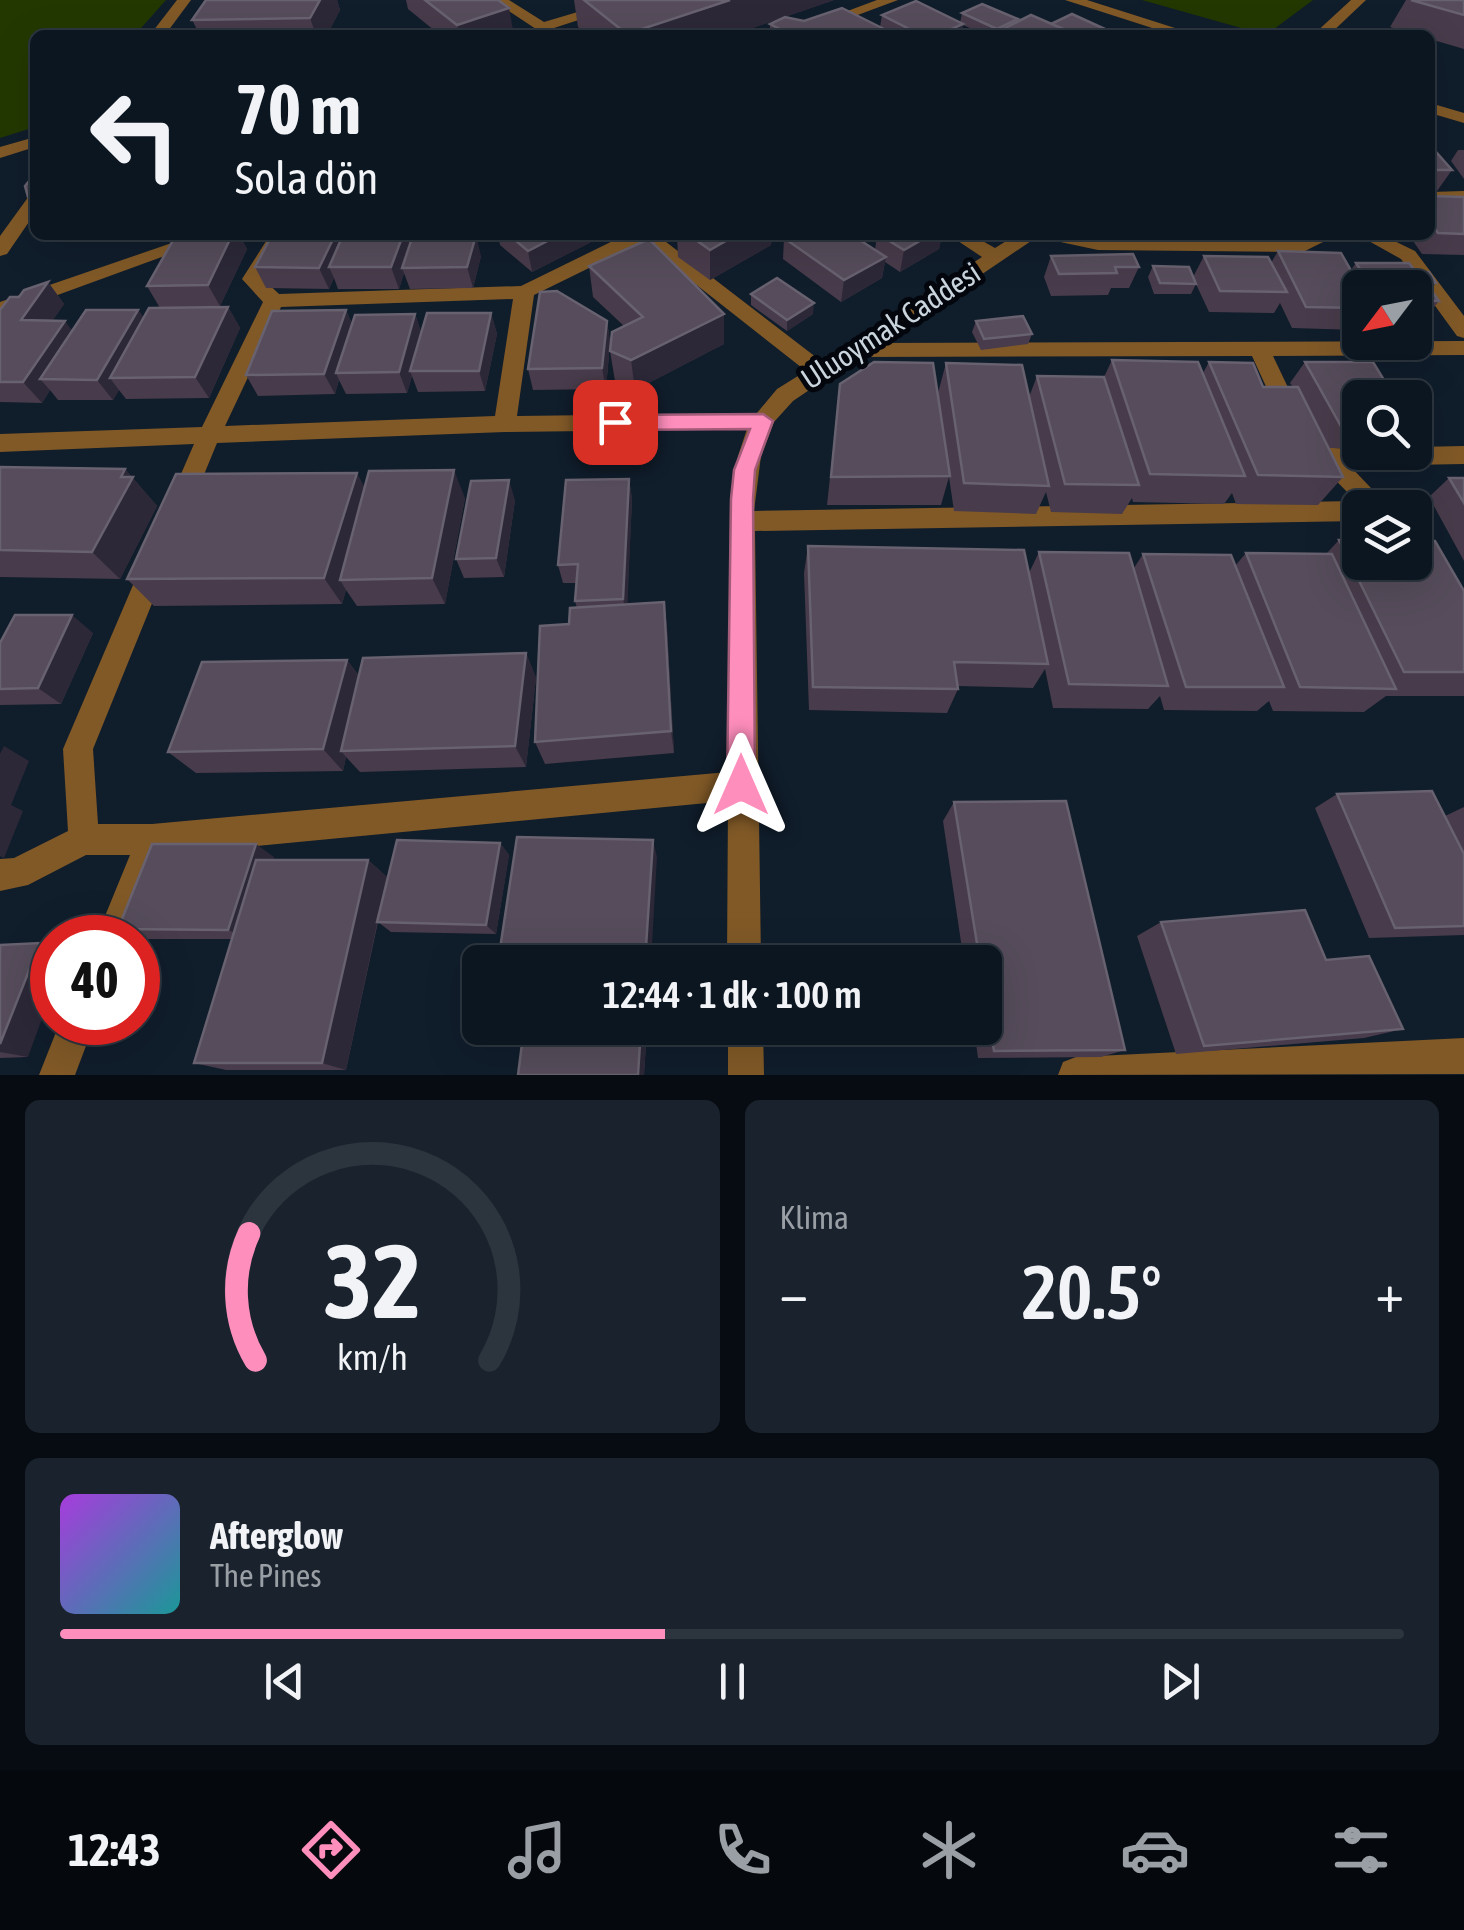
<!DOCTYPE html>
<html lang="tr">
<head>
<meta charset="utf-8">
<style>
  body { margin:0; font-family:"Asap Condensed",sans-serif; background:#1a232d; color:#f1f3f6; height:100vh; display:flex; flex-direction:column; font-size:38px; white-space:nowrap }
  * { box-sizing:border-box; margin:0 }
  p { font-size:32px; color:#9a9fa5 }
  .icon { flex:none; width:55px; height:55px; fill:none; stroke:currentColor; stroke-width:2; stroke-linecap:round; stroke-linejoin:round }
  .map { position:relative; height:1075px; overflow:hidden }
  .drawer { display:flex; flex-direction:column; gap:25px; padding:25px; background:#070c12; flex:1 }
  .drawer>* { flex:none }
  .banner { position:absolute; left:30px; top:30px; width:1405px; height:210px; border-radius:15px; box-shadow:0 10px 40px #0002,0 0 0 2px #2c353e; background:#0c1620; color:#f1f3f6; overflow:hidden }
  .needle { width:65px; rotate:238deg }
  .controls { position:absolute; left:1342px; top:270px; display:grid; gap:20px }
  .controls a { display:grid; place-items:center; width:90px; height:90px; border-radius:15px; background:#0c1620; box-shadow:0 10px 40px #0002,0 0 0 2px #2c353e; font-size:50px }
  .speed { position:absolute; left:30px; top:915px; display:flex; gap:20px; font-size:50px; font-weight:700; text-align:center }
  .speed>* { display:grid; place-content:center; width:130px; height:130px; border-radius:50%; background:#0c1620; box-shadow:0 10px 40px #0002,0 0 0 2px #2c353e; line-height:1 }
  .speed .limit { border:15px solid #d22; background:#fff; color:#111 }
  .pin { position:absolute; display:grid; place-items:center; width:85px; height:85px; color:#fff; margin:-42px; border-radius:20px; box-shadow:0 5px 15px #0006 }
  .me { position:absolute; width:110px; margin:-55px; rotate:0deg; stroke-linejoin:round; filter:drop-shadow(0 0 8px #0008) }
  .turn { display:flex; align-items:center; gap:35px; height:210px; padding:0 40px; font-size:45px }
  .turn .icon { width:130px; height:130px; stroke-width:2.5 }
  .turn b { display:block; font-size:70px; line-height:85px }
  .big { font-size:75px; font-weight:600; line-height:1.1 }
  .drawer .widget { flex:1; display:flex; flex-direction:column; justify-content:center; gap:15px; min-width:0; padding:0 35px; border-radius:15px; background:#1a232d }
  .drawer .dial { align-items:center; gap:0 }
  .dial svg { height:260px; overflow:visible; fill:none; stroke:#2c353e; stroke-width:7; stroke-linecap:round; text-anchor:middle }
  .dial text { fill:#f1f3f6; stroke:none }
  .song { display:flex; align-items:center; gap:30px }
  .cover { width:120px; height:120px; border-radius:15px; background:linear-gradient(135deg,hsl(280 70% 55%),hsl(180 70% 35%)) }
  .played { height:10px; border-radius:5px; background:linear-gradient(90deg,#fe8ebc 45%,#2c353e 45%) }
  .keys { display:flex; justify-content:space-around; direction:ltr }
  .heat { display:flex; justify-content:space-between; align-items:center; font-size:55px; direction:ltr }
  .drawer .tiles { flex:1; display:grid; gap:25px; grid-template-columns:1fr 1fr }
  .widget:last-child { grid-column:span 2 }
  .trip { position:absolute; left:462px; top:945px; width:540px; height:100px; border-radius:15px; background:#0c1620; box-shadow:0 10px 40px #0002,0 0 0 2px #2c353e; font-weight:600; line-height:100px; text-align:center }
  .tabs { display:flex; height:160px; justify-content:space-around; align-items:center; background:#05090d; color:#9a9fa5 }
  .tabs .icon { width:70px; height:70px }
  .tabs .active { color:#fe8ebc }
  .tabs b { font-size:45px; color:#f1f3f6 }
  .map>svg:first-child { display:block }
</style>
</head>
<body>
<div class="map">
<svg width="1464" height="1075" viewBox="0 0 1464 1075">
  <rect width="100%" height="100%" fill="#101d2b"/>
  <g fill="#233800">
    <polygon points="0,0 166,0 135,35 35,35 35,127 0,138"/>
    <polygon points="1142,0 1313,0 1266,35"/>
  </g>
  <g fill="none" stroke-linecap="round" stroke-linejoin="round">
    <g fill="#815927" fill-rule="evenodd">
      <polygon points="177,0 191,0 165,35 150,35"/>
      <polygon points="492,0 509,0 544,22 618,0 640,0 554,28 562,35 545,35"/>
      <polygon points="877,0 898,0 804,35 783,35"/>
      <polygon points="1065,0 1087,0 1197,35 1174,35"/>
      <polygon points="1351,0 1366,0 1329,35 1313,35"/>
      <polygon points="1430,103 1464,113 1464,123 1430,113"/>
      <polygon points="35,137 35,147 0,158 0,147"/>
      <polygon points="1464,191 1464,201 1430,202 1430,192"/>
      <polygon points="35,195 35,213 7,254 0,256 0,236 29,196"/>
      <polygon points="195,235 222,235 0,316 0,302"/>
      <path d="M 270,235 L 288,235 L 262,278 L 279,294 L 521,286 L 625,235 L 657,235 L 821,361 L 982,257 L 949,235 L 972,235 L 995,248 L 1016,235 L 1300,240 L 1312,235 L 1337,235 L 1303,252 L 1098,250 L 1037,237 L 880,343 L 1464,341 L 1464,355 L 1273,356 L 1303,419 L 1333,448 L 1415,452 L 1415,447 L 1464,446 L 1464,464 L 1350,466 L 1390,508 L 1360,508 L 1360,521 L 755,531 L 761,962 L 727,962 L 728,801 L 162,855 L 129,938 L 96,938 L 130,855 L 86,855 L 28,885 L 0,891 L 0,859 L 14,858 L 68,831 L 63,749 L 142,564 L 146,557 L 155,553 L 164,557 L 168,564 L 93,749 L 98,824 L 152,824 L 728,772 L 730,499 L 738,456 L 747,429 L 505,432 L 217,443 L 189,511 L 171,511 L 168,504 L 194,444 L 0,452 L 0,434 L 202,427 L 263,302 L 242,279 ZM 642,242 L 806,371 L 777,389 L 757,413 L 517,416 L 534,295 ZM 513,299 L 495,416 L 225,426 L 281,307 ZM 1252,356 L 1286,430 L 1356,501 L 754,511 L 761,456 L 774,422 L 793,401 L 858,357 Z"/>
      <polygon points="1358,235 1382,235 1415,251 1464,316 1464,338 1457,336 1401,259"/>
      <polygon points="60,1022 95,1022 75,1075 39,1075"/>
      <polygon points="728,1028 763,1028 764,1075 728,1075"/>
      <polygon points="1464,1038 1464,1074 1058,1075 1063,1062 1076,1057"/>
    </g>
  </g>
  <g fill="#483b4b">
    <polygon points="206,0 337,0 340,10 327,35 200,35 192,20"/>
    <polygon points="406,0 498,0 514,35 440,35 408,9"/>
    <polygon points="574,0 834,0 732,35 587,35 578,27"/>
    <polygon points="1406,0 1464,0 1464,49 1430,39 1430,35 1416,35 1390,27"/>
    <polygon points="962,13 1017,22 1051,24 1118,35 986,35 963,25 961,35 770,35 770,24 804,21 880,27 882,15 960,23"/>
    <polygon points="1430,145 1452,170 1437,191 1430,191"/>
    <polygon points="1458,150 1464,150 1464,179 1451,161"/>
    <polygon points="1430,196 1464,197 1464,255 1422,254 1409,235 1430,235"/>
    <polygon points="176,235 239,235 247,249 220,306 228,307 240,328 209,398 126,399 119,390 113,400 58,400 50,390 42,403 0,402 0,310 19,297 48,282 64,304 52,321 72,330 138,310 143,317 160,308 147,286"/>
    <polygon points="498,235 605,235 532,272 500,245"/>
    <polygon points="677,235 772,235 771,245 710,280 678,257"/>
    <polygon points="877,235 942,235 939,249 900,272 885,262 882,278 841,302 783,259 784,238 875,250"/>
    <polygon points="340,242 481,256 473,288 410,289 404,273 399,289 338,289 334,278 329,289 266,288 255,267"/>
    <polygon points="1278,251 1351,270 1356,263 1416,272 1436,283 1431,290 1439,301 1422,322 1417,322 1415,324 1415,288 1360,288 1360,327 1358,330 1292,328 1280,303 1274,313 1209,312 1196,284 1191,294 1154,294 1148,277 1153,266 1193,277 1204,256 1271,263"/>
    <polygon points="1051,256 1139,267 1129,288 1111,288 1108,295 1051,296 1044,277"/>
    <polygon points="589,266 724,314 724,344 635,390 615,381 610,351 624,326 593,297"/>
    <polygon points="751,294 813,314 787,331 751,305"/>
    <polygon points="346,310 352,324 415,314 421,332 491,313 497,334 485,391 418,392 412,376 407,393 346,394 339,380 335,394 258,396 246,375"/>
    <polygon points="607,321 610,342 606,389 533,390 528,369"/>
    <polygon points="976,321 1032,334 1028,344 981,350 972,332"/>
    <polygon points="1112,360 1203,373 1209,362 1263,387 1293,387 1290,383 1305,362 1360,398 1360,448 1328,448 1343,477 1318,505 1236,504 1232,493 1224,504 1133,502 1132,498 1122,514 1051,512 1046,492 1036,514 954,511 949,477 941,505 827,505 840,384 938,393 946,363 1029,397 1037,376 1104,377"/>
    <polygon points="0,467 125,469 157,506 120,579 0,577"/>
    <polygon points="1449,478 1464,478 1464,561 1429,497"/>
    <polygon points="629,479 632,499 627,605 664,602 667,628 674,753 545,764 535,742 569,624 577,608 575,601 577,583 563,583 558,565"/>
    <polygon points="365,488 465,498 445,604 357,606 346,590 342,604 154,606 127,579"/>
    <polygon points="515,500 504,577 464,578 456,559"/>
    <polygon points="1339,540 1464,591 1464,696 1386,696 1364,712 1273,711 1269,701 1257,711 1164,710 1160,696 1148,709 1053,708 1045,669 1033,688 958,686 958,689 947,713 809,710 804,573 808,546 1029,573 1039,552 1134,568 1143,554 1235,566 1246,553 1326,554"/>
    <polygon points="93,633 61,704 0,705 0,689"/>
    <polygon points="526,653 536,678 526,767 360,772 346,757 343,771 196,773 168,752 347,660 359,676"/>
    <polygon points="1337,794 1445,816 1464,807 1464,935 1369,938 1315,808"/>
    <polygon points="954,802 1125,1050 1101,1057 978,1058 974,1028 985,1028 985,962 964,962 943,821"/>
    <polygon points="500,843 509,855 496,934 391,932 378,922 346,1070 226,1070 194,1063 232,939 142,939 118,929 274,857 272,860 368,860 387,877"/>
    <polygon points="1161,922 1326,960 1403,1029 1364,1038 1176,1054 1137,936"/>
    <polygon points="0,945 28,1057 0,1058"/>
    <polygon points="833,946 956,962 830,962 829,955"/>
    <polygon points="497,1028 647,1028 644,1075 518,1075 524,1032 503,1032"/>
    <polygon points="834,1028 966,1028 966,1032 957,1038 835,1040"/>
  </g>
  <g fill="#2c2838">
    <polygon points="320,0 337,0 340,10 327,35 316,35 310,18"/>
    <polygon points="730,0 834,0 732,35 633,35 633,32"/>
    <polygon points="509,8 514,35 460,35 457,25"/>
    <polygon points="963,24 961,35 938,35"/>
    <polygon points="232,235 239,235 247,249 220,306 208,285"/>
    <polygon points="335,235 337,235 345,253 329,267 334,278 329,289 319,268"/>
    <polygon points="403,235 414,235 402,268 404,273 399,289 391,267"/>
    <polygon points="476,235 481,256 473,288 467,267"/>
    <polygon points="559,235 605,235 532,272 528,251"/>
    <polygon points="736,235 772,235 771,245 710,280 710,250"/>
    <polygon points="930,235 942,235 939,249 900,272 904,250"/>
    <polygon points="886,257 882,278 841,302 844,280"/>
    <polygon points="48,282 64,304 38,342 21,320"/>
    <polygon points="814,303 813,314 787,331 787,320"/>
    <polygon points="228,307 240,328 209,398 195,377"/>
    <polygon points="138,310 153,331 110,378 119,390 113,400 97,380"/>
    <polygon points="346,310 355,331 336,373 339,380 335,394 324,374"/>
    <polygon points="491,313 497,334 485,391 479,371"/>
    <polygon points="415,314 422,335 410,371 412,376 407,393 399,372"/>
    <polygon points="724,314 724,344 635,390 631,360"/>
    <polygon points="65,321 81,342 40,379 50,390 42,403 23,382"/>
    <polygon points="607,321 610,342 606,389 602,368"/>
    <polygon points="125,469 157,506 120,579 92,552"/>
    <polygon points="454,470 465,498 445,604 432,578"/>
    <polygon points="357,473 372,501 340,580 346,590 342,604 324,578"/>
    <polygon points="629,479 632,499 627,617 623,599"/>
    <polygon points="509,480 515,500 504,577 496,558"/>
    <polygon points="664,602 667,628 674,753 671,731"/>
    <polygon points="72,615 93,633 61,704 38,688"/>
    <polygon points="526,653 536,678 526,767 515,746"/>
    <polygon points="347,660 365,685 341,751 346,757 343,771 323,749"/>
    <polygon points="4,746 29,761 11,805 23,811 4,858 0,856 0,754"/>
    <polygon points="653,840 657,857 651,962 645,962"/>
    <polygon points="500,843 509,855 496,934 486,925"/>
    <polygon points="256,844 274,857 248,939 228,930"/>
    <polygon points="368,860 387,877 346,1070 322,1063"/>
    <polygon points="40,943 52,948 52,991 28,1057 0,1052 0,1044"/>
    <polygon points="641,1028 647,1028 644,1075 638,1075"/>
  </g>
  <g fill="#564c5b" stroke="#68616f" stroke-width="2.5">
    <polygon points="206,0 320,0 310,18 192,20"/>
    <polygon points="425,0 498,0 509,8 457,25"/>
    <polygon points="584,0 730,0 633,32 623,31"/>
    <polygon points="1411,0 1464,0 1464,15"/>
    <polygon points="916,1 963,24 938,35 921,35 882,15"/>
    <polygon points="982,4 1018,19 997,29 962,13"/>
    <polygon points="842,8 894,34 792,35 770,24 785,17 804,21"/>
    <polygon points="1072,14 1118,35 1077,35 1051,24"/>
    <polygon points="1031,15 1077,35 991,35"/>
    <polygon points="1430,145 1452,170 1430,170"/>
    <polygon points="35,174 35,197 28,197 25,186"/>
    <polygon points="1430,196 1464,197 1464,234 1438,233 1430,222"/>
    <polygon points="176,235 232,235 208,285 147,286"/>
    <polygon points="272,235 335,235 319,268 255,267"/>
    <polygon points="343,235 403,235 391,267 329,267"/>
    <polygon points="413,235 476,235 467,267 402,268"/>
    <polygon points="509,235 559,235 528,251"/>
    <polygon points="689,235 736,235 710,250"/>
    <polygon points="790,235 852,235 886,257 844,280 784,238"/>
    <polygon points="880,235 930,235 904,250"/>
    <polygon points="649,239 724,314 631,360 610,351 612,332 643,317 589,266"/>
    <polygon points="1278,251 1341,253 1361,288 1360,288 1360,308 1306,307"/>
    <polygon points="1133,254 1139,267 1115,267 1117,273 1059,274 1051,256"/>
    <polygon points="1204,256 1268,257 1287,292 1220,291"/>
    <polygon points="1356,263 1409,263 1416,272 1429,272 1436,283 1426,283 1439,301 1421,300 1427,309 1415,309 1415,288 1372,288"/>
    <polygon points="1153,266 1189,267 1196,284 1160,283"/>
    <polygon points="777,278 814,303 787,320 751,294"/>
    <polygon points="48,282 21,320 65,321 23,382 0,382 0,310 10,297 19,297 24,290"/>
    <polygon points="557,291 607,321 602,368 528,369 540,292"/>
    <polygon points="228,307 195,377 110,378 149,308"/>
    <polygon points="86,310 138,310 97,380 40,379"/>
    <polygon points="346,310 324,374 246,375 272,311"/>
    <polygon points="427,313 491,313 479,371 410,371"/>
    <polygon points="415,314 399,372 336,373 355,315"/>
    <polygon points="1023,316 1032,334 984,339 976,321"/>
    <polygon points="1112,360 1198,362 1245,476 1150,474"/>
    <polygon points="874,362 933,363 950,476 831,477 840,384"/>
    <polygon points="1209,362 1253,363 1263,387 1298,387 1343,477 1258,475"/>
    <polygon points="1305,362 1373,362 1395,398 1360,398 1360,428 1342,428"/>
    <polygon points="946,363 1022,365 1049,486 964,483"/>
    <polygon points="1037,376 1104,377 1139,485 1065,484"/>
    <polygon points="0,467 125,469 121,477 133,477 92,552 0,550"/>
    <polygon points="454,470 432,578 340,580 369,471"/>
    <polygon points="357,473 324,578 127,579 176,474"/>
    <polygon points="1449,478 1464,478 1464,503"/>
    <polygon points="629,479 623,599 575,601 578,564 558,565 566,480"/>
    <polygon points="509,480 496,558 456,559 471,481"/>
    <polygon points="1339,540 1360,540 1360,562 1415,562 1415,541 1435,541 1464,591 1464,672 1404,672"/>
    <polygon points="808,546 1024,550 1048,664 954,662 958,689 813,687"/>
    <polygon points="1039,552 1129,553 1168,686 1069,684"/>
    <polygon points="1246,553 1332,554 1396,689 1300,687"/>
    <polygon points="1143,554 1231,555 1284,687 1186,687"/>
    <polygon points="664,602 671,731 535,742 540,626 569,624 570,608"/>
    <polygon points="15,615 72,615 38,688 0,689 0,643"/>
    <polygon points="526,653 515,746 341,751 363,658"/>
    <polygon points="347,660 323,749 168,752 202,662"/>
    <polygon points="1432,791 1464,854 1464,926 1395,928 1337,794"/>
    <polygon points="1066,801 1125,1050 994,1051 985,994 985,962 980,962 954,802"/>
    <polygon points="517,837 653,840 645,962 498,962"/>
    <polygon points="397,840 500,843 486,925 377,922"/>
    <polygon points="152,844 256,844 228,930 118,929"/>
    <polygon points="256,860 368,860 322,1063 194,1063"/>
    <polygon points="1305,910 1326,960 1369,956 1403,1029 1204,1046 1161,922"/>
    <polygon points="40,943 0,1044 0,945"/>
    <polygon points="954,945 956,962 834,962 833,946"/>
    <polygon points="524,1028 641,1028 638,1075 518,1075"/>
    <polygon points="839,1028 966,1028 966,1032 840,1034"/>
  </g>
  <polygon fill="#fe8ebc" stroke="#a55c7a" stroke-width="2.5" points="763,414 773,421 755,470 753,499 755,785 751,794 741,798 731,794 727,785 731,499 734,470 750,429 615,430 605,422 615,415"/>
  <g text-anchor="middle" stroke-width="10" stroke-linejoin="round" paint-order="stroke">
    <g font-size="30" fill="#cad4dd" stroke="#03070d">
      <text transform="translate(891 326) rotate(-33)" y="10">Uluoymak Caddesi</text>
    </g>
  </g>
</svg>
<div class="controls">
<a><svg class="needle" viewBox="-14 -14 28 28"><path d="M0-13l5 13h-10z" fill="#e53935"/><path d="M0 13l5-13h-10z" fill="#9a9fa5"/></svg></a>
<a><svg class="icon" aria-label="search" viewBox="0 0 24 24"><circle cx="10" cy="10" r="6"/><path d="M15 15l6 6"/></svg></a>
<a><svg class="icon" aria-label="layers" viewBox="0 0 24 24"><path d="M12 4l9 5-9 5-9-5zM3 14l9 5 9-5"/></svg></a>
</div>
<div class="speed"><div class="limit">40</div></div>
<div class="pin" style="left:615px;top:422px;background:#d93025"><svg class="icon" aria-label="arrive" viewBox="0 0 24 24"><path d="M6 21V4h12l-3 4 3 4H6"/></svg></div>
<svg class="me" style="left:741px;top:785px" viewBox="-20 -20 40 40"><path d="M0-17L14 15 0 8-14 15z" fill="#fe8ebc" stroke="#fff" stroke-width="4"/></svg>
<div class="trip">12:44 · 1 dk · 100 m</div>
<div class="banner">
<div class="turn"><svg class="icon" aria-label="left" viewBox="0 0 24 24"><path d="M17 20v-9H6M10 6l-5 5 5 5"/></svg><div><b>70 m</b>Sola dön</div></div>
</div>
</div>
<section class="drawer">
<div class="tiles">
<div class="widget dial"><svg viewBox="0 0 100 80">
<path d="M14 69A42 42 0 1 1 86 69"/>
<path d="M14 69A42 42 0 0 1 12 30" stroke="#fe8ebc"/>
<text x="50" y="56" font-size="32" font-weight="700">32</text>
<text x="50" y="72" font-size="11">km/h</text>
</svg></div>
<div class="widget"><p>Klima</p>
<div class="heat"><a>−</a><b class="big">20.5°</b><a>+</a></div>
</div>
<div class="widget">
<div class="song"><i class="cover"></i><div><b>Afterglow</b><p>The Pines</p></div></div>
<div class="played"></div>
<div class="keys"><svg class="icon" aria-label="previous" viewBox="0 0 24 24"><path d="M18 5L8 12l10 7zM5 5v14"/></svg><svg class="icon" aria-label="pause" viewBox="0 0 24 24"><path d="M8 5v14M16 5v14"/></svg><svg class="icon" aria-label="next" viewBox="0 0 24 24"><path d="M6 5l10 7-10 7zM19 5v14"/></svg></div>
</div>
</div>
</section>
<nav class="tabs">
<b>12:43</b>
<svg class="icon active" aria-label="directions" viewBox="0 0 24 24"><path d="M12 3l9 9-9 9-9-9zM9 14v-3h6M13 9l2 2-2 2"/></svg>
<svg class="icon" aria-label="music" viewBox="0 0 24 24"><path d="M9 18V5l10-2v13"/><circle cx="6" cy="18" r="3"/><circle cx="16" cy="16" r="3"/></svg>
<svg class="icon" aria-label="phone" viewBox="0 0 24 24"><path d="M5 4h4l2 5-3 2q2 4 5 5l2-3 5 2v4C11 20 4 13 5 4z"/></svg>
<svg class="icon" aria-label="climate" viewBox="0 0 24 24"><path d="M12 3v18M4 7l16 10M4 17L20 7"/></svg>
<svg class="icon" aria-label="car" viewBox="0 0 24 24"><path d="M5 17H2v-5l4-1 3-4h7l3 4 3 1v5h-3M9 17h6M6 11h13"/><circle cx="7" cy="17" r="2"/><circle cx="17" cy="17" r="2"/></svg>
<svg class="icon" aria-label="filters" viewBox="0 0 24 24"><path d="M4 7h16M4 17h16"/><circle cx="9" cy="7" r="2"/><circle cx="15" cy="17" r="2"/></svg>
</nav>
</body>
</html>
